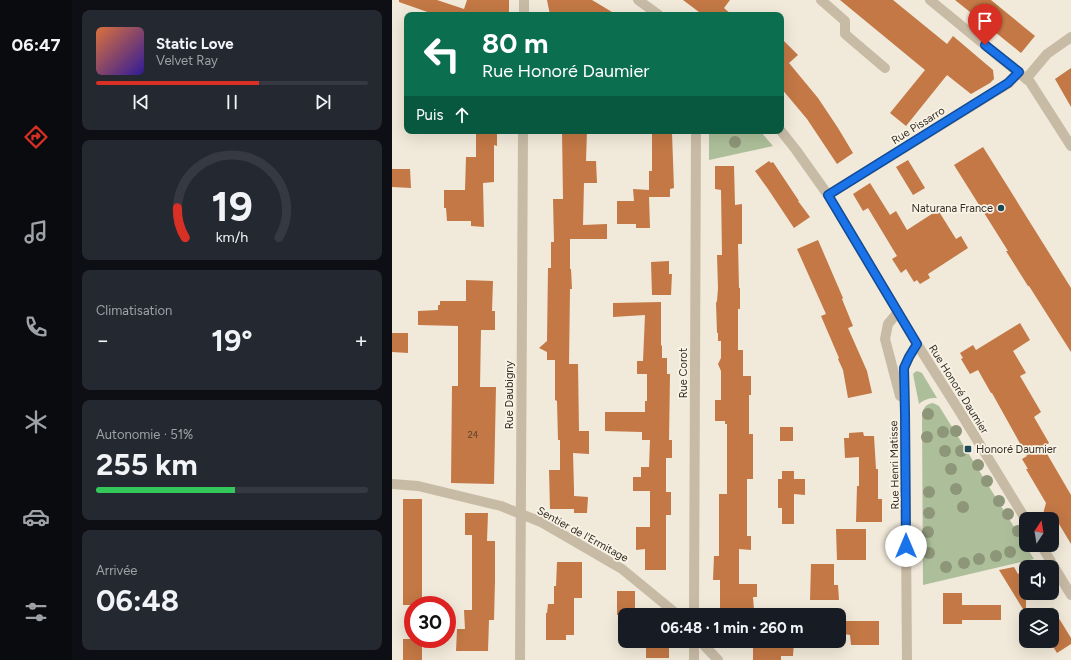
<!DOCTYPE html>
<html lang="fr">
<head>
<meta charset="utf-8">
<style>
  body { margin:0; font-family:Figtree,sans-serif; background:#242831; color:#f1f3f6; height:100vh; display:flex; flex-direction:column; font-size:15px; white-space:nowrap }
  * { box-sizing:border-box; margin:0 }
  p { font-size:13px; color:#9ea1a6 }
  .icon { flex:none; width:22px; height:22px; fill:none; stroke:currentColor; stroke-width:2; stroke-linecap:round; stroke-linejoin:round }
  .map { position:relative; flex:1; overflow:hidden }
  .panel { display:flex; flex-direction:column; gap:10px; padding:10px; background:#0d0f14; width:320px }
  .panel>* { flex:none }
  .top-card { position:absolute; left:12px; top:12px; width:380px; height:122px; border-radius:8px; box-shadow:0 4px 16px #0002; background:#0b6e4f; color:#fff; overflow:hidden }
  .needle { width:26px; rotate:12deg }
  .fabs { position:absolute; left:627px; top:512px; display:grid; gap:8px }
  .fabs a { display:grid; place-items:center; width:40px; height:40px; border-radius:8px; background:#171b24; box-shadow:0 4px 16px #0002; font-size:20px }
  .speed { position:absolute; left:12px; top:596px; display:flex; gap:8px; font-size:20px; font-weight:700; text-align:center }
  .speed>* { display:grid; place-content:center; width:52px; height:52px; border-radius:50%; background:#171b24; box-shadow:0 4px 16px #0002; line-height:1 }
  .speed .limit { border:6px solid #d22; background:#fff; color:#111 }
  .pin { position:absolute; display:grid; place-items:center; width:34px; height:34px; color:#fff; margin:-41px -17px; border-radius:50% 50% 50% 0; rotate:-45deg; box-shadow:0 0 4px #0007 }
  .pin .icon { rotate:45deg }
  .me { position:absolute; width:44px; margin:-22px; rotate:0deg; stroke-linejoin:round; filter:drop-shadow(0 0 3px #0008) }
  .turn { display:flex; align-items:center; gap:14px; height:84px; padding:0 12px; font-size:18px }
  .turn .icon { width:52px; height:52px; stroke-width:2.5 }
  .turn b { display:block; font-size:28px; line-height:34px }
  .then { display:flex; align-items:center; height:38px; padding:0 12px; background:#0003; gap:8px; font-size:15px }
  .big { font-size:30px; font-weight:700; line-height:1.1 }
  .panel .card { flex:1; display:flex; flex-direction:column; justify-content:center; gap:6px; min-width:0; padding:0 14px; border-radius:8px; background:#242831 }
  .panel .dial { align-items:center; gap:0 }
  .dial svg { height:104px; overflow:visible; fill:none; stroke:#363941; stroke-width:7; stroke-linecap:round; text-anchor:middle }
  .dial text { fill:#f1f3f6; stroke:none }
  .song { display:flex; align-items:center; gap:12px }
  .cover { width:48px; height:48px; border-radius:6px; background:linear-gradient(135deg,hsl(20 70% 55%),hsl(250 70% 35%)) }
  .played { height:4px; border-radius:2px; background:linear-gradient(90deg,#d93025 60%,#363941 60%) }
  .keys { display:flex; justify-content:space-around; direction:ltr }
  .heat { display:flex; justify-content:space-between; align-items:center; font-size:22px; direction:ltr }
  .charge { height:6px; border-radius:3px; background:linear-gradient(90deg,#34c759 51%,#363941 0) }
  .trip { position:absolute; left:226px; top:608px; width:228px; height:40px; border-radius:8px; background:#171b24; box-shadow:0 4px 16px #0002; font-weight:700; line-height:40px; text-align:center }
  main { display:flex; flex:1; min-height:0 }
  .tab-bar { display:flex; flex-direction:column; width:72px; justify-content:space-around; align-items:center; background:#090b0e; color:#9ea1a6 }
  .tab-bar .icon { width:28px; height:28px }
  .tab-bar .selected { color:#d93025 }
  .tab-bar b { font-size:18px; color:#f1f3f6 }
  .map>svg:first-child { display:block }
</style>
</head>
<body>
<main>
<nav class="tab-bar">
<b>06:47</b>
<svg class="icon selected" aria-label="directions" viewBox="0 0 24 24"><path d="M12 3l9 9-9 9-9-9zM9 14v-3h6M13 9l2 2-2 2"/></svg>
<svg class="icon" aria-label="music" viewBox="0 0 24 24"><path d="M9 18V5l10-2v13"/><circle cx="6" cy="18" r="3"/><circle cx="16" cy="16" r="3"/></svg>
<svg class="icon" aria-label="phone" viewBox="0 0 24 24"><path d="M5 4h4l2 5-3 2q2 4 5 5l2-3 5 2v4C11 20 4 13 5 4z"/></svg>
<svg class="icon" aria-label="climate" viewBox="0 0 24 24"><path d="M12 3v18M4 7l16 10M4 17L20 7"/></svg>
<svg class="icon" aria-label="car" viewBox="0 0 24 24"><path d="M5 17H2v-5l4-1 3-4h7l3 4 3 1v5h-3M9 17h6M6 11h13"/><circle cx="7" cy="17" r="2"/><circle cx="17" cy="17" r="2"/></svg>
<svg class="icon" aria-label="filters" viewBox="0 0 24 24"><path d="M4 7h16M4 17h16"/><circle cx="9" cy="7" r="2"/><circle cx="15" cy="17" r="2"/></svg>
</nav>
<section class="panel">
<div class="card">
<div class="song"><i class="cover"></i><div><b>Static Love</b><p>Velvet Ray</p></div></div>
<div class="played"></div>
<div class="keys"><svg class="icon" aria-label="previous" viewBox="0 0 24 24"><path d="M18 5L8 12l10 7zM5 5v14"/></svg><svg class="icon" aria-label="pause" viewBox="0 0 24 24"><path d="M8 5v14M16 5v14"/></svg><svg class="icon" aria-label="next" viewBox="0 0 24 24"><path d="M6 5l10 7-10 7zM19 5v14"/></svg></div>
</div>
<div class="card dial"><svg viewBox="0 0 100 80">
<path d="M14 69A42 42 0 1 1 86 69"/>
<path d="M14 69A42 42 0 0 1 8 46" stroke="#d93025"/>
<text x="50" y="56" font-size="32" font-weight="700">19</text>
<text x="50" y="72" font-size="11">km/h</text>
</svg></div>
<div class="card"><p>Climatisation</p>
<div class="heat"><a>−</a><b class="big">19°</b><a>+</a></div>
</div>
<div class="card"><p>Autonomie · 51%</p><b class="big">255 km</b><div class="charge"></div></div>
<div class="card"><p>Arrivée</p><b class="big">06:48</b></div>
</section>
<div class="map">
<svg width="679" height="660" viewBox="0 0 679 660">
  <rect width="100%" height="100%" fill="#f1e9d9"/>
  <g fill="#adbf9a">
    <polygon points="317,131 368,131 381,146 317,160"/>
    <path d="M 525,371 L 530,373 L 545,398 C 537,398 533,399 527,404 L 521,374 L 523,372 Z"/>
    <path d="M 541,403 L 547,406 L 642,559 L 531,585 L 530,414 C 532,407 534,404 541,403 Z"/>
  </g>
  <g fill="#c37845">
    <polygon points="7,0 45,0 72,9 75,0 117,0 117,15 44,15 7,2"/>
    <polygon points="155,0 200,0 225,15 158,15"/>
    <polygon points="291,0 338,0 332,8 340,15 311,15"/>
    <polygon points="448,0 501,0 555,44 561,36 601,70 602,79 598,83 579,94 555,75 514,126 498,113 533,70"/>
    <polygon points="563,0 599,0 643,36 629,53"/>
    <polygon points="389,38 406,55 397,63 426,98 446,128 461,153 445,164 415,119 389,88"/>
    <polygon points="679,68 679,107 663,79"/>
    <polygon points="84,131 105,131 105,146 102,145 102,182 91,183 92,227 79,226 79,221 55,221 54,208 52,208 52,190 73,190 74,157 84,157"/>
    <polygon points="170,131 195,131 194,161 204,161 205,183 192,183 191,225 215,224 215,239 178,239 178,269 179,269 180,289 178,289 177,364 186,364 187,431 197,431 197,454 181,453 182,489 182,496 196,497 195,513 182,513 182,509 158,509 157,470 168,470 168,440 166,440 165,401 163,400 163,360 155,360 155,352 147,348 155,341 156,268 159,268 159,242 162,242 161,199 171,199"/>
    <polygon points="260,133 280,133 282,188 278,189 278,197 257,197 258,228 244,228 244,224 225,224 225,201 242,201 241,189 257,190 257,171 260,171"/>
    <polygon points="591,147 679,288 679,352 637,286 636,286 614,251 616,251 562,165"/>
    <polygon points="516,160 533,188 521,195 504,167"/>
    <polygon points="377,161 379,163 381,162 407,201 406,201 418,217 402,228 376,189 363,171"/>
    <polygon points="323,166 342,166 343,205 350,204 350,244 346,244 347,288 348,288 348,309 346,309 346,350 351,350 351,376 359,376 359,395 357,395 357,434 361,434 361,479 355,479 355,536 359,536 359,550 347,549 347,584 365,584 365,597 361,597 362,610 354,610 354,612 346,612 346,615 328,615 328,580 321,580 322,556 327,556 327,494 335,494 335,424 333,424 333,421 323,421 323,400 329,400 329,371 326,364 329,358 329,341 326,341 326,333 325,333 324,303 325,301 326,288 325,255 330,255 329,190 323,189"/>
    <polygon points="0,169 18,169 19,188 0,187"/>
    <polygon points="478,183 498,215 504,211 515,230 546,210 564,239 569,236 576,248 536,274 538,278 528,284 525,280 522,282 514,269 509,273 500,259 505,256 476,208 471,211 461,194"/>
    <polygon points="426,240 451,298 450,299 461,326 456,328 475,371 480,393 456,398 451,370 446,359 447,358 429,316 434,314 405,249"/>
    <polygon points="277,261 277,274 280,274 279,295 260,295 259,262"/>
    <polygon points="74,280 101,281 100,311 103,311 103,330 89,330 88,387 104,387 102,484 59,483 60,386 66,386 66,326 26,325 26,311 46,310 46,305 48,305 48,301 74,301"/>
    <polygon points="269,302 269,345 270,346 270,358 275,358 275,374 278,374 277,440 280,440 280,458 274,458 274,492 279,492 279,515 274,515 274,570 253,570 253,549 244,550 244,527 258,527 258,491 241,491 241,477 249,477 249,467 257,467 258,440 250,440 250,432 213,431 213,412 253,412 253,401 255,401 255,374 245,374 245,361 251,361 253,315 221,317 221,303"/>
    <polygon points="628,323 638,340 621,351 634,373 628,376 649,412 642,417 657,443 651,447 679,495 679,544 661,514 651,514 654,503 634,469 636,469 630,459 635,456 600,393 599,393 586,370 578,374 569,359 571,358 568,353 581,345 584,350"/>
    <polygon points="0,333 16,333 16,353 0,352"/>
    <rect x="388" y="427" width="13" height="14"/>
    <polygon points="471,432 472,436 482,436 484,469 486,469 486,499 490,499 490,522 464,522 465,486 467,486 467,457 453,458 452,438 457,438 457,433"/>
    <polygon points="390,471 402,471 402,479 413,479 413,495 402,494 402,524 390,524 390,508 386,508 386,479 390,479"/>
    <rect x="11" y="499" width="19" height="106"/>
    <polygon points="73,513 96,513 95,541 103,541 103,581 102,620 97,620 96,651 64,651 65,629 73,629 72,610 80,610 80,535 73,535"/>
    <polygon points="444,529 474,529 474,560 445,560"/>
    <polygon points="165,562 190,562 190,598 182,598 182,635 174,635 174,640 154,640 154,613 155,613 156,604 162,604 162,586 164,586"/>
    <polygon points="419,564 442,564 442,585 446,585 447,600 418,600"/>
    <polygon points="622,567 626,574 634,569 634,614 607,570"/>
    <rect x="225" y="591" width="18" height="24"/>
    <polygon points="551,593 570,593 570,605 609,605 609,620 570,620 570,624 551,624"/>
    <polygon points="660,607 679,638 679,644 665,653 660,645"/>
    <polygon points="452,621 487,621 487,645 459,645 458,635 452,634"/>
    <rect x="11" y="639" width="19" height="21"/>
    <rect x="254" y="641" width="23" height="17"/>
    <polygon points="387,641 402,641 401,656 389,656 389,660 361,660 361,646 387,646"/>
  </g>
  <g fill="none" stroke-linecap="round" stroke-linejoin="round">
    <g stroke="#c8bba6" stroke-width="10">
      <polyline points="246,0 267,15"/>
      <polyline points="429,0 453,21 453,34 493,68"/>
      <polyline points="538,0 638,82 679,146"/>
      <polyline points="132,15 132,0"/>
      <polyline points="634,79 655,54 679,37"/>
      <polyline points="389,131 404,150 436,195 525,344 568,412 634,520"/>
      <polyline points="436,195 617,83 627,72"/>
      <polyline points="506,312 496,324 493,339 508,396"/>
      <polyline points="0,484 26,486 109,506 149,522 230,569 286,615"/>
      <polyline points="649,545 679,595"/>
      <polyline points="302,615 304,131"/>
      <polyline points="308,641 326,660"/>
      <polyline points="128,660 131,131"/>
      <polyline points="302,660 302,641"/>
      <polyline points="515,660 513,413 512,368 517,357 525,344"/>
    </g>
  </g>
  <g fill="#8e9679">
    <circle cx="343" cy="142" r="6"/>
    <circle cx="536" cy="414" r="6"/>
    <circle cx="564" cy="431" r="6"/>
    <circle cx="551" cy="432" r="6"/>
    <circle cx="535" cy="437" r="6"/>
    <circle cx="553" cy="451" r="6"/>
    <circle cx="569" cy="451" r="6"/>
    <circle cx="586" cy="465" r="6"/>
    <circle cx="559" cy="469" r="6"/>
    <circle cx="595" cy="481" r="6"/>
    <circle cx="564" cy="489" r="6"/>
    <circle cx="537" cy="492" r="6"/>
    <circle cx="607" cy="501" r="6"/>
    <circle cx="571" cy="507" r="6"/>
    <circle cx="537" cy="513" r="6"/>
    <circle cx="616" cy="514" r="6"/>
    <circle cx="626" cy="531" r="6"/>
    <circle cx="536" cy="532" r="6"/>
    <circle cx="618" cy="552" r="6"/>
    <circle cx="537" cy="553" r="6"/>
    <circle cx="604" cy="556" r="6"/>
    <circle cx="587" cy="559" r="6"/>
    <circle cx="572" cy="563" r="6"/>
    <circle cx="554" cy="567" r="6"/>
  </g>
  <g fill="none" stroke-linecap="round" stroke-linejoin="round">
    <g stroke="#114b97" stroke-width="10">
      <polyline id="route" points="514,546 513,413 512,368 517,357 525,344 436,195 616,83 627,72 593,45"/>
    </g>
    <use href="#route" stroke="#1a73e8" stroke-width="7"/>
  </g>
  <g fill="#1d4855" stroke="#f9f3e5" stroke-width="1.5">
    <circle cx="609" cy="208" r="4"/>
    <rect x="572" y="445" width="8" height="8" rx="2"/>
  </g>
  <g text-anchor="middle" stroke-width="3.5" stroke-linejoin="round" paint-order="stroke">
    <g font-size="9" fill="#58402e">
      <text x="81" y="438">24</text>
    </g>
    <g font-size="11" fill="#342d27" stroke="#f9f3e5">
      <text transform="translate(526 125) rotate(-32)" y="4">Rue Pissarro</text>
      <text transform="translate(291 373) rotate(-90)" y="4">Rue Corot</text>
      <text transform="translate(567 389) rotate(58)" y="4">Rue Honoré Daumier</text>
      <text transform="translate(117 395) rotate(-90)" y="4">Rue Daubigny</text>
      <text transform="translate(502 465) rotate(-91)" y="4">Rue Henri Matisse</text>
      <text transform="translate(191 534) rotate(29)" y="4">Sentier de l'Ermitage</text>
    </g>
    <g font-size="11" fill="#342d27" stroke="#f9f3e5" text-anchor="end">
      <text x="601" y="212">Naturana France</text>
      <text x="584" y="453" text-anchor="start">Honoré Daumier</text>
    </g>
  </g>
</svg>
<div class="fabs">
<a><svg class="needle" viewBox="-14 -14 28 28"><path d="M0-13l5 13h-10z" fill="#e53935"/><path d="M0 13l5-13h-10z" fill="#9ea1a6"/></svg></a>
<a><svg class="icon" aria-label="sound" viewBox="0 0 24 24"><path d="M4 9h4l5-4v14l-5-4H4zM17 9q2 3 0 6"/></svg></a>
<a><svg class="icon" aria-label="layers" viewBox="0 0 24 24"><path d="M12 4l9 5-9 5-9-5zM3 14l9 5 9-5"/></svg></a>
</div>
<div class="speed"><div class="limit">30</div></div>
<div class="pin" style="left:593px;top:45px;background:#d93025"><svg class="icon" aria-label="arrive" viewBox="0 0 24 24"><path d="M6 21V4h12l-3 4 3 4H6"/></svg></div>
<svg class="me" style="left:514px;top:546px" viewBox="-20 -20 40 40"><circle r="19" fill="#fff"/><path d="M0-13L10 11 0 6-10 11z" fill="#1a73e8"/></svg>
<div class="trip">06:48 · 1 min · 260 m</div>
<div class="top-card">
<div class="turn"><svg class="icon" aria-label="left" viewBox="0 0 24 24"><path d="M17 20v-9H6M10 6l-5 5 5 5"/></svg><div><b>80 m</b>Rue Honoré Daumier</div></div>
<div class="then">Puis<svg class="icon" aria-label="ahead" viewBox="0 0 24 24"><path d="M12 20V5M6 11l6-6 6 6"/></svg></div>
</div>
</div>
</main>
</body>
</html>
